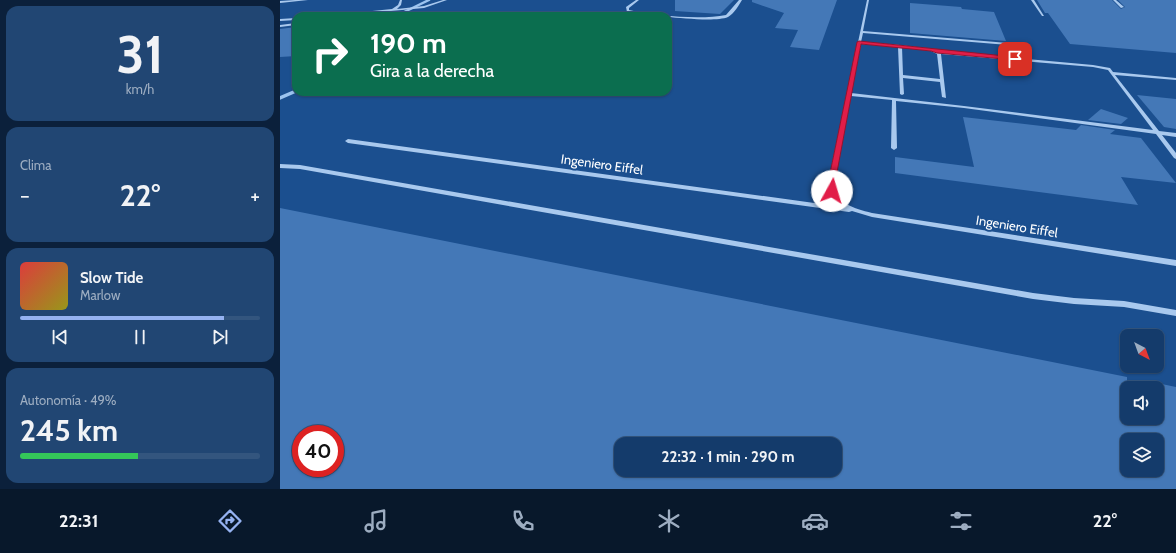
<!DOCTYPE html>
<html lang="es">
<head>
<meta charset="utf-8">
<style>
  body { margin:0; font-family:Cabin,sans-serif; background:#214673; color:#f1f3f6; height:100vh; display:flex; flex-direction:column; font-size:15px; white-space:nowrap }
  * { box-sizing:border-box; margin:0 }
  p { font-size:13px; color:#9dadc1 }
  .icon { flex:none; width:22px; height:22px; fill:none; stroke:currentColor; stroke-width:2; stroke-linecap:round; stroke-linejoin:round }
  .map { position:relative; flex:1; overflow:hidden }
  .panel { display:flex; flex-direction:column; gap:6px; padding:6px; background:#0b203b; width:280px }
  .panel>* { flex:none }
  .banner { position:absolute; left:12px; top:12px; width:380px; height:84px; border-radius:12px; box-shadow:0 1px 3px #0004,0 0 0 1px #33557e; background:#0b6e4f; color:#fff; overflow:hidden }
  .needle { width:26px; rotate:139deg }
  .fabs { position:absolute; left:840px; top:329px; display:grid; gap:8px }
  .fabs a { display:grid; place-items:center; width:44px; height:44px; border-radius:8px; background:#143b6b; box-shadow:0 1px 3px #0004,0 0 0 1px #33557e; font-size:20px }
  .speed { position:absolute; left:12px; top:425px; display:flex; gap:8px; font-size:20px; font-weight:700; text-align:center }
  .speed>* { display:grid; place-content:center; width:52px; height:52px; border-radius:50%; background:#143b6b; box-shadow:0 1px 3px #0004,0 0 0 1px #33557e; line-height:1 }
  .speed .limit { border:6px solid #d22; background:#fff; color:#111 }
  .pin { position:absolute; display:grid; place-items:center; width:34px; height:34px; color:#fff; margin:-17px; border-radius:8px; box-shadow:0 2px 6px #0006 }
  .me { position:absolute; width:44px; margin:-22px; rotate:6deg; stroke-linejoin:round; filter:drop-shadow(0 0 3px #0008) }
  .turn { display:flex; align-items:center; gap:14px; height:84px; padding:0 12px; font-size:18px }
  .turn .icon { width:52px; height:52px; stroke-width:2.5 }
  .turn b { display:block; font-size:28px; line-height:34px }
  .big { font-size:30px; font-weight:800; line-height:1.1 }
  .panel .widget { flex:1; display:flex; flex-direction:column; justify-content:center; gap:6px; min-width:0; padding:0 14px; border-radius:12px; background:#214673 }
  .panel .dial { align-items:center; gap:0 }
  .dial b { font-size:52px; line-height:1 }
  .song { display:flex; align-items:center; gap:12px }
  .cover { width:48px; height:48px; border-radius:6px; background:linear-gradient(135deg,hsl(0 70% 55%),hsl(60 70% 35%)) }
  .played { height:4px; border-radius:2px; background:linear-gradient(90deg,#95b2f1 85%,#33557e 85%) }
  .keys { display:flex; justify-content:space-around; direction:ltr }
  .heat { display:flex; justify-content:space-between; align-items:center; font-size:22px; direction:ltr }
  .charge { height:6px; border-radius:3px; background:linear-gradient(90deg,#34c759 49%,#33557e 0) }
  .trip { position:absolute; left:334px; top:437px; width:228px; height:40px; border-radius:12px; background:#143b6b; box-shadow:0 1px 3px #0004,0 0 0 1px #33557e; font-weight:800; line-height:40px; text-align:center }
  .tab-bar { display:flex; height:64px; justify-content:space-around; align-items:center; background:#08182b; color:#9dadc1 }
  .tab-bar .icon { width:28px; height:28px }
  .tab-bar .active { color:#95b2f1 }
  .tab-bar b { font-size:18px; color:#f1f3f6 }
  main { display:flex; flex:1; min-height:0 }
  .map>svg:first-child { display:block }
</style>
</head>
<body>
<main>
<section class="panel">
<div class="widget dial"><b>31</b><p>km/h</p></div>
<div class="widget"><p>Clima</p>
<div class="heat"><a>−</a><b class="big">22°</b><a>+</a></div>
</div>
<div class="widget">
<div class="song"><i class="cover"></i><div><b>Slow Tide</b><p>Marlow</p></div></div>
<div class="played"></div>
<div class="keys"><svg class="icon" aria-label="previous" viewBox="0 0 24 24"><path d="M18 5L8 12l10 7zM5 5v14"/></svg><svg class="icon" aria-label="pause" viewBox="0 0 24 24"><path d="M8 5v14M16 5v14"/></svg><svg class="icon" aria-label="next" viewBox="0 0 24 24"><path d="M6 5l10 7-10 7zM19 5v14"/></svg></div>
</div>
<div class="widget"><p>Autonomía · 49%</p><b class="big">245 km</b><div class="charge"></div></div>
</section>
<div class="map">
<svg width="896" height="489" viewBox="0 0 896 489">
  <rect width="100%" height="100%" fill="#1b4f8f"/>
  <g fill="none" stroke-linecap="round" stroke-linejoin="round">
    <polyline stroke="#9cc4f0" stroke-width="2.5" points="116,16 149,0"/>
    <polyline stroke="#9cc4f0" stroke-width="3.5" points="0,98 16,91"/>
  </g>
  <g fill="#4478b7" fill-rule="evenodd">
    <polygon points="395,0 454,0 440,14 395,11"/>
    <polygon points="472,0 557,0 539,50 510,47 518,30 495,28 504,13 472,2"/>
    <polygon points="757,0 832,0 841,9 845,7 838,0 896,0 896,53 790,44 768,13 765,13"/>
    <polygon points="630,3 681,7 682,9 714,12 726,41 630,33"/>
    <polygon points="16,27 16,56 0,57 0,29"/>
    <polygon points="857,95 896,99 896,129 884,127"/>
    <polygon points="821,109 848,118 841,124 808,120"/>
    <polygon points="683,117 796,130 801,125 835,130 830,134 861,138 896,183 841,177 858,205 615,173 615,157 694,167"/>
    <path d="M 0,208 L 847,377 L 847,418 L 877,418 L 877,383 L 896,387 L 896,489 L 0,489 ZM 21,434 L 55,434 L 55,468 L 21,468 ZM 847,440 L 877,440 L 877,470 L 847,470 ZM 341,444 L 555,444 L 555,470 L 341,470 Z"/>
  </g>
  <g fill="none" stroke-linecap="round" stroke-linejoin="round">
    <g fill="#a9c9ee" fill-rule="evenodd">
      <polygon points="15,0 28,0 0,3 0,1"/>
      <polygon points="120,0 122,0 121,5 117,9 144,6 163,0 167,0 144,8 56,16 43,16 112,9 118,5"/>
      <path d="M 356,0 L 359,0 L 349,8 L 349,10 C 375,16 421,20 446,15 L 459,0 L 462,0 C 459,5 454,14 448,17 C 436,22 402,18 388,17 L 388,16 L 367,15 L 347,12 L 346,7 Z"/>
      <path d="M 587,0 L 589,0 L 583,31 L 728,43 L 730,44 L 728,45 L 583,33 L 581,42 L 620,45 L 652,49 L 657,51 L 813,65 L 830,68 L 833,72 L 896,78 L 896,80 L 835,75 L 879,131 L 896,133 L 896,137 L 882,135 L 896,153 L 896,159 L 894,158 L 876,134 L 684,108 L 616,101 L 617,148 L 614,150 L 611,148 L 612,100 L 571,96 L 554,183 C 558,205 573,208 592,213 L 896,260 L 896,266 L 592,217 L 572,211 L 569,212 L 68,143 L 65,141 L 68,139 L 563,207 C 554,201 550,194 548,183 ZM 581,44 L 618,47 L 620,94 L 622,95 L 624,94 L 623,78 L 660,82 L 662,97 L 666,98 L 661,54 L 813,67 L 828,70 L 873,130 L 684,106 L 571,93 ZM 622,47 L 651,51 L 657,54 L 660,79 L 623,75 Z"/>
      <polygon points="751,0 754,0 764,16 762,16"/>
      <polygon points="833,0 836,0 844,7 841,8"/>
      <polygon points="16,18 16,20 0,21 0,19"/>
      <polygon points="16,23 16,25 0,27 0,25"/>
      <polygon points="0,164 20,165 753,293 794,298 844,301 896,310 896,316 844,307 794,304 753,299 20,169 0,168"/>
    </g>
  </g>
  <polygon fill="#e11d48" stroke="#92132f" points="579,41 735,57 738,59 735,60 657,53 651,51 581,44 555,183 556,191 552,194 548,191 548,183 577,42"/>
  <g text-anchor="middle" stroke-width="4" stroke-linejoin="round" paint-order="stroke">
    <g font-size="13" fill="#fff" stroke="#1b4f8f">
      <text transform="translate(322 164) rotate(8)" y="5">Ingeniero Eiffel</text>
      <text transform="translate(737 226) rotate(9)" y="5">Ingeniero Eiffel</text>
    </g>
  </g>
</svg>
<div class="fabs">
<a><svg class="needle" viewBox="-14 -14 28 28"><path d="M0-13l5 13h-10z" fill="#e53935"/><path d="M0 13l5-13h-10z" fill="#9dadc1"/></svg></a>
<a><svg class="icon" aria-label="sound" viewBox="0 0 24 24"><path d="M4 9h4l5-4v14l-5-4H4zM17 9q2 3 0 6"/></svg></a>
<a><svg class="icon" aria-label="layers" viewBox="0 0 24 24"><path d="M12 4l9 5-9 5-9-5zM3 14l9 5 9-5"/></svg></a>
</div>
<div class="speed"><div class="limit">40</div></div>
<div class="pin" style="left:735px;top:59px;background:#d93025"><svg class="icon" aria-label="arrive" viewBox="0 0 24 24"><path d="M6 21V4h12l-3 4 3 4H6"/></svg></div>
<svg class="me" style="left:552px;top:191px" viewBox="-20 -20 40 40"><circle r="19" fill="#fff"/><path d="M0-13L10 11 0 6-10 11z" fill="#e11d48"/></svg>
<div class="trip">22:32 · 1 min · 290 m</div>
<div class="banner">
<div class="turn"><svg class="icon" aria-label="right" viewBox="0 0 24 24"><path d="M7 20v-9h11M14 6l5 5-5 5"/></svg><div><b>190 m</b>Gira a la derecha</div></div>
</div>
</div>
</main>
<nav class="tab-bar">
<b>22:31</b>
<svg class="icon active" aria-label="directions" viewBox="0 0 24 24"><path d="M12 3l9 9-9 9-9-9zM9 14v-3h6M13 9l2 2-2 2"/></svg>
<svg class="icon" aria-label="music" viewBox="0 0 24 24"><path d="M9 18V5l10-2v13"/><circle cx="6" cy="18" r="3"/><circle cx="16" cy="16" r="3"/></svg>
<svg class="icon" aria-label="phone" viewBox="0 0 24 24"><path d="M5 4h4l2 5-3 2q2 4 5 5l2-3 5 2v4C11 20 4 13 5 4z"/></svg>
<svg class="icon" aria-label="climate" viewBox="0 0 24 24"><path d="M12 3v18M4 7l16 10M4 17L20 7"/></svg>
<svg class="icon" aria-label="car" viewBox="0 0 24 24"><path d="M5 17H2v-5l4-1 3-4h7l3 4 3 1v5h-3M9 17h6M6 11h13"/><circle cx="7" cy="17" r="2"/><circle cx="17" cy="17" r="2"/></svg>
<svg class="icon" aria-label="filters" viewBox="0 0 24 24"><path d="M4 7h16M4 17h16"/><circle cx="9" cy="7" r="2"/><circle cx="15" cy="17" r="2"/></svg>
<b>22°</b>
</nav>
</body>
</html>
